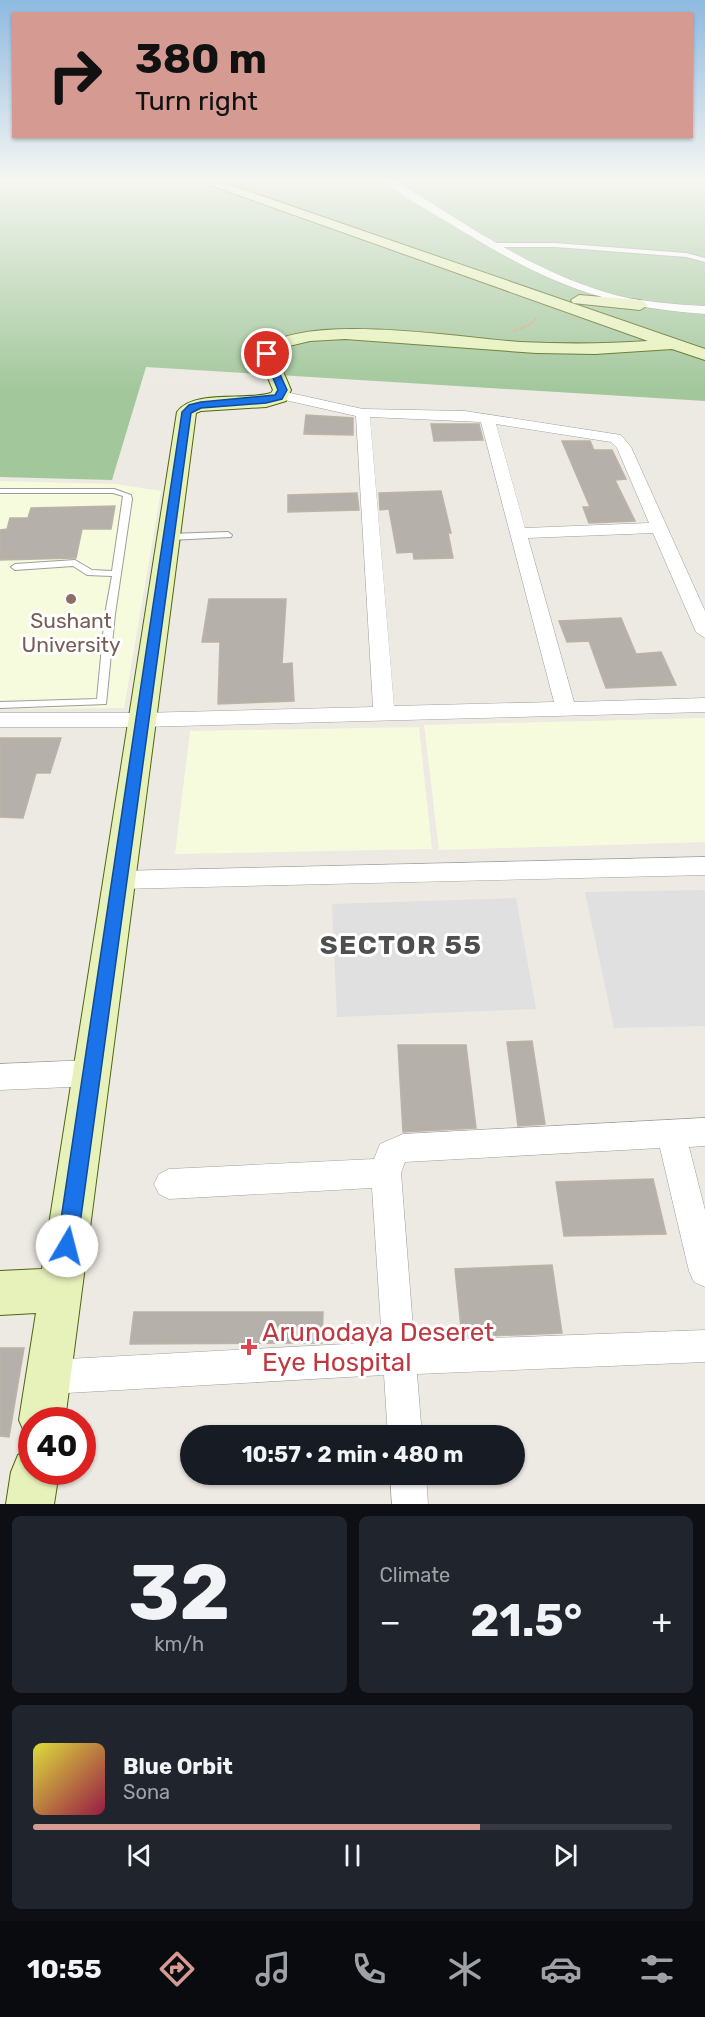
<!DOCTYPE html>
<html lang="en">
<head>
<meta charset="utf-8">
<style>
  body { margin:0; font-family:Rubik,sans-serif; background:#20242c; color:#f1f3f6; height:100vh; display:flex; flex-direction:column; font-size:22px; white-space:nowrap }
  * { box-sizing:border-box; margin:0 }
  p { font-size:20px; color:#9ea1a6 }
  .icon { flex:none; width:33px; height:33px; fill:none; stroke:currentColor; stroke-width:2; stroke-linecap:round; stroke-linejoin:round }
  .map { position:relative; height:1504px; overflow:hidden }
  .side { display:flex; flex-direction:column; gap:12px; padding:12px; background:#0d0f14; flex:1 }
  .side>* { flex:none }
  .banner { position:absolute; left:12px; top:12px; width:681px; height:126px; border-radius:0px; box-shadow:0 2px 4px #0004; background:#d59a91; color:#111; overflow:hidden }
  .speed { position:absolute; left:18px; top:1407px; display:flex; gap:12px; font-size:30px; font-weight:700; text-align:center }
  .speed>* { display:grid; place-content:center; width:78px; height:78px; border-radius:50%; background:#171b24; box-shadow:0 2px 4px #0004; line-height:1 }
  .speed .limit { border:9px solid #d22; background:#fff; color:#111 }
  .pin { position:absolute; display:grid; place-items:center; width:51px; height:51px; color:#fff; margin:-26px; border:3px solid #fff; border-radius:50%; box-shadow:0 2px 6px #0007 }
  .me { position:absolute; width:66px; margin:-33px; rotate:8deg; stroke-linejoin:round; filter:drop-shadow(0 0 4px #0008) }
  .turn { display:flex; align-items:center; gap:21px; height:126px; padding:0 24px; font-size:27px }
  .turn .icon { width:78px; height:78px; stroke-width:2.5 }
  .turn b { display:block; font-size:42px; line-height:51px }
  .big { font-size:45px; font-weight:700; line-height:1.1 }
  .side .card { flex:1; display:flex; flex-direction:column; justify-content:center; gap:9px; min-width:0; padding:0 21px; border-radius:9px; background:#20242c }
  .side .dial { align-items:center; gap:0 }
  .dial b { font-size:78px; line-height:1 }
  .song { display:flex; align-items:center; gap:18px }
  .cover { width:72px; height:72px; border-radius:9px; background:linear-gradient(135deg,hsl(60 70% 55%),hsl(340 70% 35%)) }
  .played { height:6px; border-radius:3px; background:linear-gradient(90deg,#d59a91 70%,#363941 70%) }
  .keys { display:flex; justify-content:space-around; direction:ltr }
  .heat { display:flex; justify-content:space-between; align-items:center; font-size:33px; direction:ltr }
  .side .tiles { flex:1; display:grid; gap:12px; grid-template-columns:1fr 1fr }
  .card:last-child { grid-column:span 2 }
  .trip { position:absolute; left:180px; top:1425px; width:345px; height:60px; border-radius:30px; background:#171b24; box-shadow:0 2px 4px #0004; font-weight:700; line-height:60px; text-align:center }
  .tab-bar { display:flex; height:96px; justify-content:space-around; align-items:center; background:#090b0e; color:#9ea1a6 }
  .tab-bar .icon { width:42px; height:42px }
  .tab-bar .current { color:#d59a91 }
  .tab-bar b { font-size:27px; color:#f1f3f6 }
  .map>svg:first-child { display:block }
</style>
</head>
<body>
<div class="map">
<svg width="705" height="1504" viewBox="0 0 705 1504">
  <rect width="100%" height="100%" fill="#eceae2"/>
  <g fill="#f6fbdd">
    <polygon points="0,481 116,484 161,491 124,708 0,709"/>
    <polygon points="705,718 705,842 439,850 424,725"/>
    <polygon points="419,727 432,849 175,854 190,731"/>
  </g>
  <polygon fill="#a2c79b" points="0,180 705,180 705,401 146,367 112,480 0,477"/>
  <g fill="#e0e0e0">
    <polygon points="705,890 705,1026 614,1028 585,892"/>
    <polygon points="516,898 536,1009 337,1017 332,904"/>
  </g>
  <g fill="#b5b0a9" stroke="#bcb3a7" stroke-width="1.5">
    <polygon points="306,415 353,418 353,435 304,434"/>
    <polygon points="431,424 479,424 483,440 434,441"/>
    <polygon points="562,441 590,441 594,450 612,450 626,479 615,480 635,521 589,523 583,507 590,507"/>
    <polygon points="441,491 451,533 448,533 453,558 414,559 413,552 397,553 389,509 380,510 379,493"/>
    <polygon points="357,493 359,510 288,512 288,495"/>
    <polygon points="115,506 111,529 82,529 76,558 0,560 0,530 7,529 10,518 28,518 31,508"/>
    <polygon points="209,599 286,599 282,664 292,663 294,701 218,704 220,642 202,642"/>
    <polygon points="621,618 636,654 661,652 676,685 606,688 589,641 567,642 559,621"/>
    <polygon points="0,738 61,738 50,773 36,773 23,818 0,817"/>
    <polygon points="532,1041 545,1124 518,1126 507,1042"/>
    <polygon points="398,1045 466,1045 476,1128 403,1132"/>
    <polygon points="653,1179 666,1234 564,1236 556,1182"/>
    <polygon points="552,1265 562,1333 462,1337 455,1269"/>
    <polygon points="134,1312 323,1312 322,1343 130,1344"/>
    <polygon points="0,1348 24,1348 9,1437 0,1436"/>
  </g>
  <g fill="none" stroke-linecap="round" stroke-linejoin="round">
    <g stroke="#9d9d9d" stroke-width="2">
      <g id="lane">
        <polygon points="555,243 686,253 705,258 705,262 686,257 555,247 496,247 493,245 496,243"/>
        <polygon points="0,489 114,489 131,495 132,499 115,614 106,704 0,708 0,702 97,699 105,614 112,576 87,575 73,566 15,570 11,567 15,564 75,560 92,570 112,571 123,496 113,493 0,493"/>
        <polygon points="228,532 232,535 231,537 169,540 165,537 169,534"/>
      </g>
    </g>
    <g stroke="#9d9d9d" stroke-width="1">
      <g id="street">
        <path d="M 383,180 L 395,180 C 462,222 529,269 605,292 C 637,302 672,304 705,306 L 705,314 C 596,307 536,277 444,220 C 424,208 400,196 383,180 Z"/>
        <path d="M 281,391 L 363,409 L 465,411 L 621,435 L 631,447 L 705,611 L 705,638 L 696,632 L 653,533 L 528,538 L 574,702 L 705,698 L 705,712 L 141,727 L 0,727 L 0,713 L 141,713 L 373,707 L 356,416 L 276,398 L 276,392 ZM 370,417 L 481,422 L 554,702 L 394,706 ZM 496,424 L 611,442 L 617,448 L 649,523 L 525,528 Z"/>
        <polygon points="705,857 705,875 119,889 111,887 107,880 111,873 119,871"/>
        <polygon points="92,1060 102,1064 106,1073 102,1082 92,1086 0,1090 0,1064"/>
        <polygon points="705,1118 705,1146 689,1147 705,1210 705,1287 694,1282 689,1271 660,1148 405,1162 401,1173 414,1341 705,1330 705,1362 417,1374 422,1436 388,1436 384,1375 49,1394 37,1389 32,1377 37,1365 49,1360 382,1342 372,1188 169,1199 159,1194 154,1184 159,1174 169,1169 374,1159 380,1144 403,1134"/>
        <polygon points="390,1474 426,1474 428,1504 392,1504"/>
      </g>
    </g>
    <g stroke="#506510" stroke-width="2">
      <g id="secondary">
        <path d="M 196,180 L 216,180 L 705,349 L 705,360 L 672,349 L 595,354 L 536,353 L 345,339 L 310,341 L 289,346 L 276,355 L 291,390 L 286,401 L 266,407 L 201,411 L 196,413 L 65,1420 L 32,1420 L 32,1439 L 26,1436 L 19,1420 L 36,1313 L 0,1315 L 0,1271 L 42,1269 L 177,412 C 193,389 246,401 271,393 L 273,390 L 258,354 C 290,308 467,339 520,342 C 563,344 605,344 648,341 Z"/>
        <polygon points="579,295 640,300 648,305 640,310 573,303 571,300"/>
        <polygon points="32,1449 32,1472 59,1472 54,1504 6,1504 11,1472 18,1455"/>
      </g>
    </g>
    <polyline stroke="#ea9376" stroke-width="2" stroke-dasharray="1.5 1.5" stroke-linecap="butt" points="514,331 529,325 537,318"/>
    <use href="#lane" fill="#fff" fill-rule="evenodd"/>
    <use href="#street" fill="#fff" fill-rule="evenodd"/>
    <use href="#secondary" fill="#e7f2bb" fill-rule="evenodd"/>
  </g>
  <linearGradient id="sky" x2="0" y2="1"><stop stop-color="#8ebae0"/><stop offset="0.46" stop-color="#f6f6f2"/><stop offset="1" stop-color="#f6f6f2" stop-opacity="0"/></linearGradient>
  <rect width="705" height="391" fill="url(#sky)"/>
  <polygon fill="#1a73e8" stroke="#114b97" stroke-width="1.5" points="267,352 271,354 287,390 282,399 266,403 201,408 191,413 77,1246 74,1253 67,1256 60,1253 57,1246 182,412 189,405 201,402 275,395 278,390 263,354"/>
  <circle fill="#8d6e63" stroke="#fff" stroke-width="2" cx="71" cy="599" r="6"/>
  <path fill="#e0444e" stroke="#fff" stroke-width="2" d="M246 1338h6v6h6v6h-6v6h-6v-6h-6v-6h6z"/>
  <g text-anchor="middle" stroke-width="6" stroke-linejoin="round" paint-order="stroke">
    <g font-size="21" fill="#785e54" stroke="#fff">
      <text x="71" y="628">Sushant<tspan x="71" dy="24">University</tspan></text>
    </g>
    <g font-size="26" fill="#be3a42" stroke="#fff" text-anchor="start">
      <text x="262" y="1341">Arunodaya Deseret<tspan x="262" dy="30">Eye Hospital</tspan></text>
    </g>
    <g font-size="27" font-weight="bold" letter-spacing="1.5" fill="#4f4f4f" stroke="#fff">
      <text x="401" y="954">SECTOR 55</text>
    </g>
  </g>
</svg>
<div class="speed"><div class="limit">40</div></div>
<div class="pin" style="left:267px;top:354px;background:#d93025"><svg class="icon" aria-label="arrive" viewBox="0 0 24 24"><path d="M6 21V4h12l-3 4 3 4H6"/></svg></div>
<svg class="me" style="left:67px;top:1246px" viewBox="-20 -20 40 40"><circle r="19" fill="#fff"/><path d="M0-13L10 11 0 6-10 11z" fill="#1a73e8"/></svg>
<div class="trip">10:57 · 2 min · 480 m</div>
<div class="banner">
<div class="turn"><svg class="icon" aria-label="right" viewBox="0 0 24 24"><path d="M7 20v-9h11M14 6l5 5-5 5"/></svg><div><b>380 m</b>Turn right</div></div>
</div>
</div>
<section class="side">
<div class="tiles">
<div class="card dial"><b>32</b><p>km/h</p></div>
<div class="card"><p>Climate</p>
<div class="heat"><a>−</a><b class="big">21.5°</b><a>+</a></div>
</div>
<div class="card">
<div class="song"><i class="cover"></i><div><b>Blue Orbit</b><p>Sona</p></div></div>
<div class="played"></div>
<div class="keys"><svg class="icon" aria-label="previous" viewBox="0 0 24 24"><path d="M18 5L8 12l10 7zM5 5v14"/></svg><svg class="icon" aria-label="pause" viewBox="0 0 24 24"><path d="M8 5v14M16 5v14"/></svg><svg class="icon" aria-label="next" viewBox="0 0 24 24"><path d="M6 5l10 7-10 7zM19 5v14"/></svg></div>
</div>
</div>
</section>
<nav class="tab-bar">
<b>10:55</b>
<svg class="icon current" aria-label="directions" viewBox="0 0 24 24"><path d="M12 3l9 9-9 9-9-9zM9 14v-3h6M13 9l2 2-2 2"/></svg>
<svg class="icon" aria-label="music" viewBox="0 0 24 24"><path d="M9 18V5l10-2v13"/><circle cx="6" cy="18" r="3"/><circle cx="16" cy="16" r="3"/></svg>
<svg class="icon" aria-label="phone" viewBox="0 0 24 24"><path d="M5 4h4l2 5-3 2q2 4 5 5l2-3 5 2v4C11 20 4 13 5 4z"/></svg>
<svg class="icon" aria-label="climate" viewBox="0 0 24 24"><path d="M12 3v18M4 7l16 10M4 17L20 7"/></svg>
<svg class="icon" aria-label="car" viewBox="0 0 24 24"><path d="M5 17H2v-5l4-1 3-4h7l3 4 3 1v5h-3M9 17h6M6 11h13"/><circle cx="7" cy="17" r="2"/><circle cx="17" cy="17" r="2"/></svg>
<svg class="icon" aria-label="filters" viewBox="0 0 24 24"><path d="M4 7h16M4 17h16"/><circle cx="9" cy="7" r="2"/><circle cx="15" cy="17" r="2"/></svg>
</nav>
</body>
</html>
